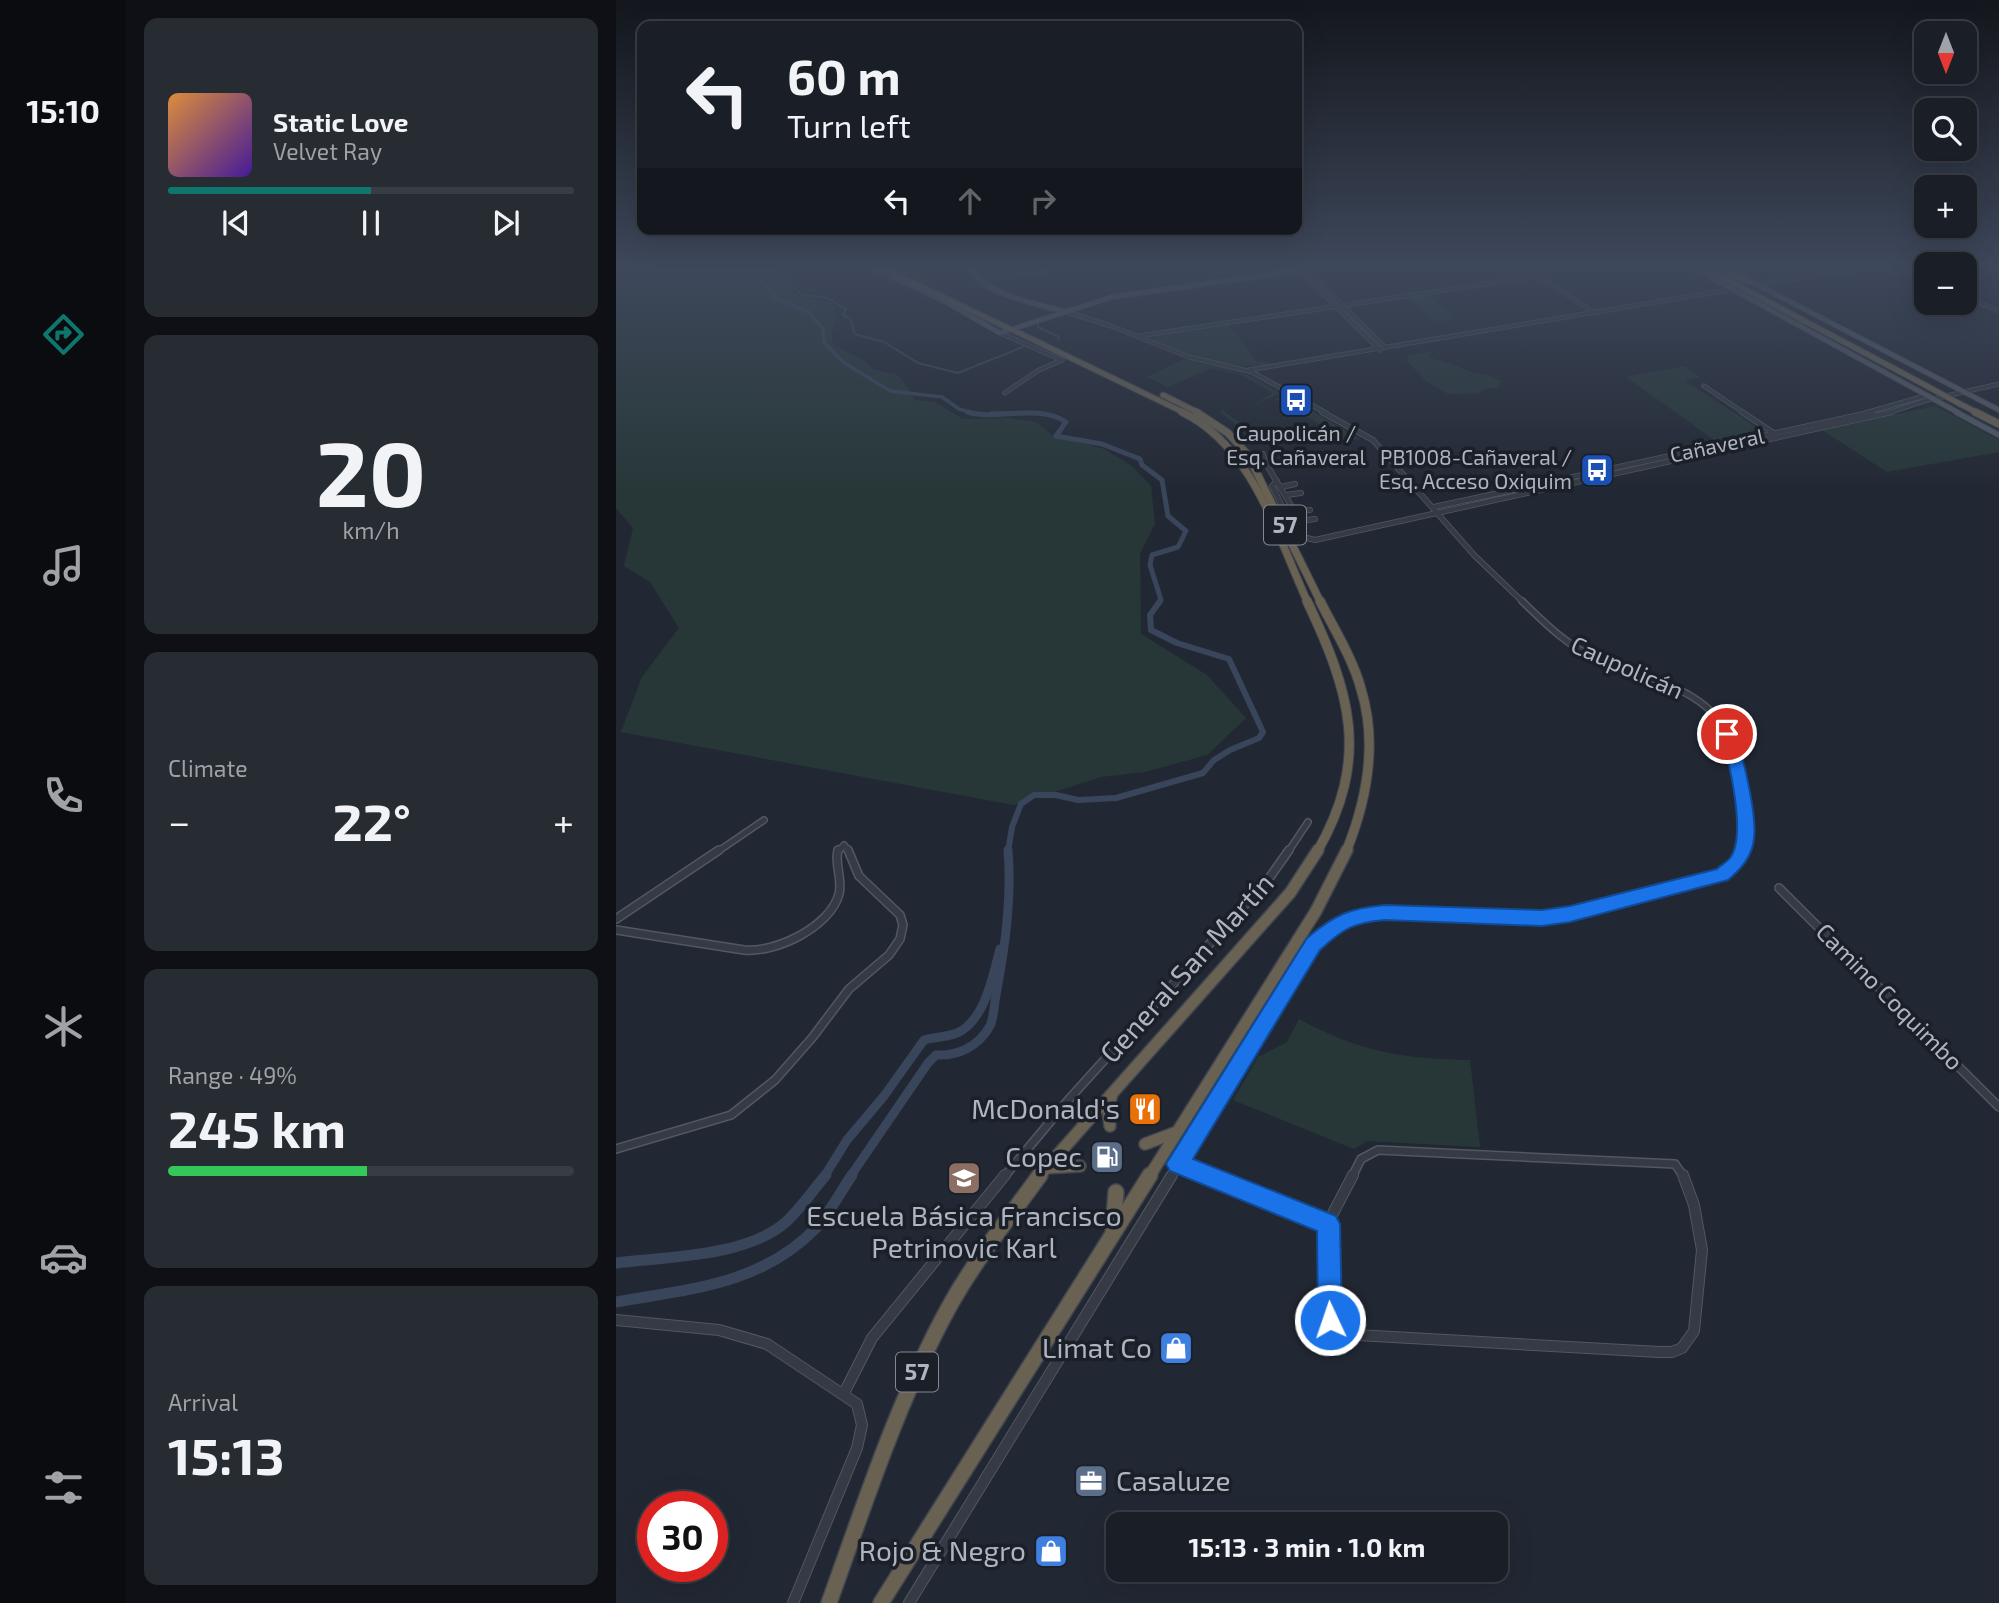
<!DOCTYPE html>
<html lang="en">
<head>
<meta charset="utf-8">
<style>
  body { margin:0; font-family:"Exo 2",sans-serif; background:#272b32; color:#f1f3f6; height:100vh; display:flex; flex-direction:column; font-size:26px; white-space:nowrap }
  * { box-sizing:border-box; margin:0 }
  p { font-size:23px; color:#9fa2a7 }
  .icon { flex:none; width:38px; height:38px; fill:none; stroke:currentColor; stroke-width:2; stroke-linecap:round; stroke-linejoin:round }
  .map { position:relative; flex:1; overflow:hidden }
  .sheet { display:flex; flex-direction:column; gap:18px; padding:18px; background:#0e1015; width:490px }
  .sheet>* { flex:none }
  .hud { position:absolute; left:21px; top:21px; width:665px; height:214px; border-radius:14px; box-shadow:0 7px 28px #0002,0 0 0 2px #383c43; background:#1a1e26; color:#f1f3f6; overflow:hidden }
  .needle { width:46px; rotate:180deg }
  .buttons { position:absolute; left:1298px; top:21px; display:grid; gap:14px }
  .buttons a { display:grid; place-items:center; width:63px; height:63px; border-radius:14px; background:#1a1e26; box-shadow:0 7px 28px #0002,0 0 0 2px #383c43; font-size:35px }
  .speed { position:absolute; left:21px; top:1491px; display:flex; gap:14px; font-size:35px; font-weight:700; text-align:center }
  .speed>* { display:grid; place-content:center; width:91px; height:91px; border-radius:50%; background:#1a1e26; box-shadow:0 7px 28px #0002,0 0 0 2px #383c43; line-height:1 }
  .speed .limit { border:10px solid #d22; background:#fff; color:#111 }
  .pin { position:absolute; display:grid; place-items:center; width:60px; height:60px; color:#fff; margin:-30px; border:4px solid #fff; border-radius:50%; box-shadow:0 2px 7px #0007 }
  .me { position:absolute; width:77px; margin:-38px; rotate:357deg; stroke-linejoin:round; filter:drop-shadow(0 0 5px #0008) }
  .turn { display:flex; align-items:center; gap:24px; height:147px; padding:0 35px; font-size:32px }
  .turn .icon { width:91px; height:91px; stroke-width:2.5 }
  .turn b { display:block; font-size:49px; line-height:60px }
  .lanes { display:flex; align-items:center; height:66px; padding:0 35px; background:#0003; justify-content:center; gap:35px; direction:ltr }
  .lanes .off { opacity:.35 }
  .big { font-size:52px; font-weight:700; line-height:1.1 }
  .sheet .tile { flex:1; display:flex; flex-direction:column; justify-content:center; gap:10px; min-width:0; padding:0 24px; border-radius:14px; background:#272b32 }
  .sheet .dial { align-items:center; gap:0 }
  .dial b { font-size:91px; line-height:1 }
  .song { display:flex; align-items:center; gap:21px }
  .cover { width:84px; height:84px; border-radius:10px; background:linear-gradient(135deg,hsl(30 70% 55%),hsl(260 70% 35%)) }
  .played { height:7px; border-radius:4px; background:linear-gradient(90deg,#0f766e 50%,#383c43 50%) }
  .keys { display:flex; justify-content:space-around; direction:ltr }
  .heat { display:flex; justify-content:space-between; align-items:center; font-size:38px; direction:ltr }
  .charge { height:10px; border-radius:5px; background:linear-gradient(90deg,#34c759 49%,#383c43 0) }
  .trip { position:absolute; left:490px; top:1512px; width:402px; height:70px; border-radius:14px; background:#1a1e26; box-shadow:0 7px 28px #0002,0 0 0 2px #383c43; font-weight:700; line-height:70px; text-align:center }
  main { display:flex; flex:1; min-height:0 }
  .tab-bar { display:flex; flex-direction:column; width:126px; justify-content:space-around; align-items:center; background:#0a0c0f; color:#9fa2a7 }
  .tab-bar .icon { width:49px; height:49px }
  .tab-bar .on { color:#0f766e }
  .tab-bar b { font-size:32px; color:#f1f3f6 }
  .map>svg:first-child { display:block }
</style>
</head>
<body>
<main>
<nav class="tab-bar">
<b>15:10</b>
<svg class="icon on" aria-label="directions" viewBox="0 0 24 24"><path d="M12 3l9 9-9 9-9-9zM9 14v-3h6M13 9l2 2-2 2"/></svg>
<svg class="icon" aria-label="music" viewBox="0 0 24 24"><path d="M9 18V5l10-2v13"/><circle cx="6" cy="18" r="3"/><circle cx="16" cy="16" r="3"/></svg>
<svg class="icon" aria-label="phone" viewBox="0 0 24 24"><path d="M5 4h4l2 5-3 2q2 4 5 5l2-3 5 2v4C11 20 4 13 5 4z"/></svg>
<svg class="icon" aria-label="climate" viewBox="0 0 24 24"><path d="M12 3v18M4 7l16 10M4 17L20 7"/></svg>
<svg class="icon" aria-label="car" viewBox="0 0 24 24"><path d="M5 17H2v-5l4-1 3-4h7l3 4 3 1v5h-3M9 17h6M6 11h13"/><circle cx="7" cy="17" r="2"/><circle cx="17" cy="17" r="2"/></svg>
<svg class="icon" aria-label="filters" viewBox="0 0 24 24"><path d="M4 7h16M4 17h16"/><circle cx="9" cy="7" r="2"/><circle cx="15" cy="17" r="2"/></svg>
</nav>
<section class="sheet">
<div class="tile">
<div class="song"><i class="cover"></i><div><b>Static Love</b><p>Velvet Ray</p></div></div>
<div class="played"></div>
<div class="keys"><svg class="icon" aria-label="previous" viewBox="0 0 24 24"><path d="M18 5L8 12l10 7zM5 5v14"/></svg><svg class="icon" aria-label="pause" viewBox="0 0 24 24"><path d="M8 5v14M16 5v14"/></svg><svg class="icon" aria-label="next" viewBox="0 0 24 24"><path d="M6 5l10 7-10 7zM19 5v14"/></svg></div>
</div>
<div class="tile dial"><b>20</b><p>km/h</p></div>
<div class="tile"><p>Climate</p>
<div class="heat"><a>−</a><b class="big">22°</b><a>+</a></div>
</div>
<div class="tile"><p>Range · 49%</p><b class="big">245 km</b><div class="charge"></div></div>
<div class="tile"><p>Arrival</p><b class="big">15:13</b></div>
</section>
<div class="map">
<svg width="1383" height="1603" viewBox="0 0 1383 1603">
  <rect width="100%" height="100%" fill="#222833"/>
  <g fill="#273738">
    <path d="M 0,268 L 162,268 L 162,273 L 174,284 L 175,291 L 184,296 L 216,302 C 226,322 211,330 218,345 L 247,360 L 257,369 L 279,374 L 287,380 L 299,400 L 319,402 L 347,419 L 392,418 L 420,422 L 436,435 L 488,449 L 516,466 L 535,486 L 539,524 L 524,554 L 525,634 L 591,675 L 630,718 L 591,755 L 529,772 L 485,777 L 398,805 L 5,732 L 26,677 L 63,628 L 34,582 L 8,566 L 17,528 L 0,508 Z"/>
    <polygon points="812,295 841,319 820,322 792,298"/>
    <path d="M 613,325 L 641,362 L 649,361 L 652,364 C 610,371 570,354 531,338 Z"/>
    <path d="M 814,352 L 814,358 L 818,359 C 831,362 843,367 855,372 C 867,376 876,374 886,382 L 882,385 L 884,387 L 867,389 L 862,393 L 832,394 L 809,380 L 791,361 L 792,355 Z"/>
    <polygon points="568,359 635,376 664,393 635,406 657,393 625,375 596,368 552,387 531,377"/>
    <polygon points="1068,366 1084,377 1069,381 1148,432 1101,442 1010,377"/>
    <polygon points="670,396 744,439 644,443 604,412 606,410 649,440 728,438 659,399"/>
    <polygon points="1319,406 1383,440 1383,452 1271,472 1206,430"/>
    <path d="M 683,1019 C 744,1052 786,1059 854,1060 L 864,1147 L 751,1141 L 738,1149 L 617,1100 L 642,1057 L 671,1042 Z"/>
  </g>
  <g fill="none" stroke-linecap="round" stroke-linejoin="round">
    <g stroke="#39455a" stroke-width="2">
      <polyline points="165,268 164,273 186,295 211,298 230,309 227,315 234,319 239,334 268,342 302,363 342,373 407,347"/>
      <polyline points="364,281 359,284 385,295"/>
      <polyline points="369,281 450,268"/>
      <polyline points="423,307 435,311"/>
      <polyline points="422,323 422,327 443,337 442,340"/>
    </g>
    <g stroke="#39455a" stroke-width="3.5">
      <polyline points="144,268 142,278 157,292 160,299 193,312 207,329 208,342 227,362 274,391 326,397 343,409 357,413"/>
      <polyline points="375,413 409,413"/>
    </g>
    <path stroke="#39455a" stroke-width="5" d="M 351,412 C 381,421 422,403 450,422 L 440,436 L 486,444 L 524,459 L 526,465 L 546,480 L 552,516 L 570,531 L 562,547 L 536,555 L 534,565 L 545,600 L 543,603"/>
    <polyline stroke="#39455a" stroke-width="6" points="392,852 396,827 405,804 418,795 440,795 462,800 500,798 587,773 598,760 614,750 643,738 647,732 613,659 561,643 535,630 534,615 544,601"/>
    <g stroke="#39455a" stroke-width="9">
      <path d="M 208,1177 L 231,1140 L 268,1096 L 308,1040 C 319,1037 331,1037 341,1033 C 369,1021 377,975 384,949"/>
      <path d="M 234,1177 L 312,1063 L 320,1055 C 342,1056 362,1047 374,1026 C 378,1018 378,1004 380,995 C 389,947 396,899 392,850"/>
    </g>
    <g stroke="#39455a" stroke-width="11">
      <path d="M 0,1263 C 50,1257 132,1257 171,1221 C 185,1208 197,1190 210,1175"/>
      <path d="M 0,1302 C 73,1289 144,1285 199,1229 C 213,1214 224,1193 236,1175"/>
    </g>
    <g stroke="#525762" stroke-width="5">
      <g id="minor-far4">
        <polyline points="681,268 764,350"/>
        <polyline points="688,268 769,347"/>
        <polyline points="911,268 979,313"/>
        <polyline points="1283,268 1311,280"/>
        <polyline points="1375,268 1383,271"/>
        <polyline points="1141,285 1245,268"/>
        <polyline points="1349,297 1383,311"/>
        <polyline points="448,311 495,326 573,357 636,372 710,413"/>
        <polyline points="384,333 446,360"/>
        <polyline points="523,336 923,276"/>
        <polyline points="633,370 1118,289"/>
        <polyline points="1088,386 1128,413"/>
        <polyline points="389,393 421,371 446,360"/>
        <polyline points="1249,413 1309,396"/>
        <polyline points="1271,413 1308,401 1383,384"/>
      </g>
    </g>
    <g stroke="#525762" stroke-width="6">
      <g id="minor-far3">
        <polyline points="706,412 757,440 858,555 908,603"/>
        <polyline points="1126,412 1159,434"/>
        <polyline points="647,454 649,462 679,512 683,536 699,540 1276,412"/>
        <polyline points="661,481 656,486 675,524 682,529"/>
        <polyline points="665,487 679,484"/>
        <polyline points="670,495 685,493"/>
        <polyline points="818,507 1257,412"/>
        <polyline points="679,512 694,510"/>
        <polyline points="682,521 699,519"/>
      </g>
    </g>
    <g stroke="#525762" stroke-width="8">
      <g id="minor-far2">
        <path d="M 906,601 C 928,622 949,644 977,657 C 1026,679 1097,686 1117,746 C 1122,760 1122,778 1124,794 C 1127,812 1134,834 1126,852"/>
        <polyline points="101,852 148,820"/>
        <polyline points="222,852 228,845 233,852"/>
        <polyline points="672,852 692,822"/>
      </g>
    </g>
    <g stroke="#525762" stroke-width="10">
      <g id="minor-far1">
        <polyline points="1163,888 1383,1107"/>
        <polyline points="0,919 103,850"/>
        <path d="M 0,930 L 128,950 C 160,953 214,927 223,894 C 227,879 218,864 222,850"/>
        <polyline points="0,1149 115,1115 159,1080 196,1038 233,989 273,955 284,939 287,925 284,915 243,876 232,850"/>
        <polyline points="561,1164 594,1177"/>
        <polyline points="388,1177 454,1098 654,877 673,850"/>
        <path d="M 554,1177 L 694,950 C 719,922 732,916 769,912 L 926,918 L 954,914 L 1106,874 L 1124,857 L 1127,850"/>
        <polyline points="736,1177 745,1159 762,1150 1059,1164 1068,1177"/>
      </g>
    </g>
    <g stroke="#525762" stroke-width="12">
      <g id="minor">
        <polyline points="590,1175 712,1224"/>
        <path d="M 737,1175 L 715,1217 L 712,1311 C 716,1327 726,1332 741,1335 L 1043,1352 L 1056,1352 L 1066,1348 L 1078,1331 L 1086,1250 L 1078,1205 L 1067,1175"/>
        <polyline points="0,1320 103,1330 151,1344 241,1404 246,1425 241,1448 177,1603"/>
        <polyline points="228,1393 256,1338 389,1175"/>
        <polyline points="293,1603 556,1175"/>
      </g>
    </g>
    <g stroke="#3e434d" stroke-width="6">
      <g id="major-far1">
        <polyline points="258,268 328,301 384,333 496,297 701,268"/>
        <path d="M 353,268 C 376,297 414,302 448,311"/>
        <polyline points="1078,268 1343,413"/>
        <polyline points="1109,268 1383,410"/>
      </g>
    </g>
    <g stroke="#3e434d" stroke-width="7">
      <polyline id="major" points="1340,412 1383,435"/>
    </g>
    <g stroke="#3f444e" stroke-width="7">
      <g id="highway-far4">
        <polyline points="266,268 392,328"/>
        <polyline points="1089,268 1309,385"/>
        <polyline points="1102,268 1136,283"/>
        <polyline points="397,330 569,413"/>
        <polyline points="547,395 583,413"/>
        <polyline points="1344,404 1362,413"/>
      </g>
    </g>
    <g stroke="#3f444e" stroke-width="9">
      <g id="highway-far3">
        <path d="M 566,412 C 637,446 661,536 692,603"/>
        <polyline points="580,412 612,433 632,455 705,603"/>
        <polyline points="1359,412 1383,424"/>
      </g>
    </g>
    <g stroke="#3f444e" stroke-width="11">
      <g id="highway-far2">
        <path d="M 691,601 C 734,692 755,758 701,852"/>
        <path d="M 704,601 C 718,629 737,659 745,689 C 762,744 751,800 730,852"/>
      </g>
    </g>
    <g stroke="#3f444e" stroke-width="14">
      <g id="highway-far1">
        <polyline points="494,1126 492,1109 496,1094"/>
        <polyline points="529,1144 558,1133"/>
        <polyline points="429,1168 464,1166"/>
        <polyline points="422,1177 674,893 702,850"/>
        <polyline points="533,1177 700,911 731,850"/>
      </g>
    </g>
    <g stroke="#3f444e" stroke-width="18">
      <g id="highway">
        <polyline points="497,1229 500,1192"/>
        <path d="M 213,1603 C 249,1503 282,1400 333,1307 C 359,1260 393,1218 424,1175"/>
        <polyline points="265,1603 534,1175"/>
      </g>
    </g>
    <use href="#minor-far4" stroke="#353a44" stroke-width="3.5"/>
    <use href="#minor-far3" stroke="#353a44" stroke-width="4.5"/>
    <use href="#minor-far2" stroke="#353a44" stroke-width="5"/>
    <use href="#minor-far1" stroke="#353a44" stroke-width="7"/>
    <use href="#minor" stroke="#353a44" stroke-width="10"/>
    <use href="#major-far1" stroke="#535964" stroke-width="4.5"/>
    <use href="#major" stroke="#535964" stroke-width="5"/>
    <use href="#highway-far4" stroke="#696253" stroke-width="5"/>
    <use href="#highway-far3" stroke="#696253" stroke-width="7"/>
    <use href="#highway-far2" stroke="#696253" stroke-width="9"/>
    <use href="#highway-far1" stroke="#696253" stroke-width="11"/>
    <use href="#highway" stroke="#696253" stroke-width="15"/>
    <g stroke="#3f444e" stroke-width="7" stroke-linecap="butt">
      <g id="highway-bridge">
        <polyline points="392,328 397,330"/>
        <polyline points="1309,385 1344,404"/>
      </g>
    </g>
    <use href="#highway-bridge" stroke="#696253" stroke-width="5"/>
  </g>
  <linearGradient id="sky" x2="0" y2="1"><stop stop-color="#13161c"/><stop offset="0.54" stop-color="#3e485b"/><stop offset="1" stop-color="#3e485b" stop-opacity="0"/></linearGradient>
  <rect width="1383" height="492" fill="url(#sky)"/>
  <path fill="#1a73e8" stroke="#114b97" stroke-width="2" d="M 1111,728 L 1116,730 C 1127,750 1141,816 1138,839 C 1136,857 1125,869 1112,880 L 954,922 L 926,926 L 769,920 C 737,923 728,928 704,950 L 577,1159 L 720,1216 L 724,1224 L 726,1320 L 723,1328 L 714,1332 L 706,1328 L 702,1320 L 701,1231 L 554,1171 L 550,1164 L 691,938 C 718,915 734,908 769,905 L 926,910 L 954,906 L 1101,869 C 1105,865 1111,862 1114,858 C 1131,836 1113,759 1104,734 Z"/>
  <defs>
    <g id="bus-square" transform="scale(1.75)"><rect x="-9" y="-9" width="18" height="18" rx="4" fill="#1a4fb4" stroke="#1a1f28"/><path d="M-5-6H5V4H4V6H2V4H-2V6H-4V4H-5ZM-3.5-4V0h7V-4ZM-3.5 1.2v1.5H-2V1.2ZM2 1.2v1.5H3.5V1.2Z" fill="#fff"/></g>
    <g id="restaurant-square" transform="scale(1.75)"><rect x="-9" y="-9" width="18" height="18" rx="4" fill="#e8710a" stroke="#1a1f28"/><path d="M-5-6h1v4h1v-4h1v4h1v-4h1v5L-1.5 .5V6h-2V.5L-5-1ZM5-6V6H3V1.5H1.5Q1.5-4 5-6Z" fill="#fff"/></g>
    <g id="fuel-square" transform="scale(1.75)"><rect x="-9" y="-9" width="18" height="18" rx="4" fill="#5c6f8a" stroke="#1a1f28"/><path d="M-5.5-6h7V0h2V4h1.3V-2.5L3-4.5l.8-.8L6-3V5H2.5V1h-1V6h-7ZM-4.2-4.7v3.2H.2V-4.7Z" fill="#fff"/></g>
    <g id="school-square" transform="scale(1.75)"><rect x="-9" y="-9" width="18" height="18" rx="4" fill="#8d6e63" stroke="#1a1f28"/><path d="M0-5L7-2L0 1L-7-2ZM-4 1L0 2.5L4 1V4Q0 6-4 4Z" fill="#fff"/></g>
    <g id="shop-square" transform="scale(1.75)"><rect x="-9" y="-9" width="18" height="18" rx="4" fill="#3f7fe0" stroke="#1a1f28"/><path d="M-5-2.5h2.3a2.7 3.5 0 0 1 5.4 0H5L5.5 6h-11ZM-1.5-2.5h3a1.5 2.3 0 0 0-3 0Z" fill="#fff"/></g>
    <g id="office-square" transform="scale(1.75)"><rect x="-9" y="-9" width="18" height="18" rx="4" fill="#5c6f8a" stroke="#1a1f28"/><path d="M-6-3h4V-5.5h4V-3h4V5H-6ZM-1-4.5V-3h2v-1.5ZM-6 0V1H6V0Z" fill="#fff"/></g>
  </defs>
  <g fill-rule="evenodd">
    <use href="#bus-square" x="680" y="400"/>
    <use href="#bus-square" x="981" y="470"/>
    <use href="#restaurant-square" x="529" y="1109"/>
    <use href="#fuel-square" x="491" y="1157"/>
    <use href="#school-square" x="348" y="1178"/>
    <use href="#shop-square" x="560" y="1348"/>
    <use href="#office-square" x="475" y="1481"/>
    <use href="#shop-square" x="435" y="1551"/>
  </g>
  <g text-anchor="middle" stroke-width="7" stroke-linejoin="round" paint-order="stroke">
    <g font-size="21" fill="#afb4c1" stroke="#1a1f28">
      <text x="680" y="441">Caupolicán /<tspan x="680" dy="24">Esq. Cañaveral</tspan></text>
      <text x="956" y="465" text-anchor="end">PB1008-Cañaveral /<tspan x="956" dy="24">Esq. Acceso Oxiquim</tspan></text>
    </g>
    <g font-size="21" fill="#afb4c1" stroke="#1a1f28">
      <text transform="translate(1101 446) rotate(-12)" y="7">Cañaveral</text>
    </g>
    <g fill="#1a1f28" stroke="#828793" stroke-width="2">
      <rect x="648" y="505.5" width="42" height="39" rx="5"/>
      <rect x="280" y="1352.5" width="42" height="39" rx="5"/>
    </g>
    <g font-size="23" font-weight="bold" fill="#afb4c1">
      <text x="669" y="533">57</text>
      <text x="301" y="1380">57</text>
    </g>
    <g font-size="24" fill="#afb4c1" stroke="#1a1f28">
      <text transform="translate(1011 668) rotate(24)" y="8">Caupolicán</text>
      <text transform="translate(1273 997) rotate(45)" y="8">Camino Coquimbo</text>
    </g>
    <g font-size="28" fill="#afb4c1" stroke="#1a1f28">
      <text transform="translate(571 968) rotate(-48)" y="10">General San Martín</text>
    </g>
    <g font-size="28" fill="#afb4c1" stroke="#1a1f28" text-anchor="end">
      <text x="504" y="1119">McDonald's</text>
      <text x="466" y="1167">Copec</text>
      <text x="348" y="1226" text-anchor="middle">Escuela Básica Francisco<tspan x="348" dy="32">Petrinovic Karl</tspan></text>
      <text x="536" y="1358">Limat Co</text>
      <text x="500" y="1491" text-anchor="start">Casaluze</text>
      <text x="410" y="1561">Rojo &amp; Negro</text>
    </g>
  </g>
</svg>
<div class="buttons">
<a><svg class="needle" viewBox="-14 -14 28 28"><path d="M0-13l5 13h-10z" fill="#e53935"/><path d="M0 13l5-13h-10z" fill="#9fa2a7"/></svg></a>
<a><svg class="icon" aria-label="search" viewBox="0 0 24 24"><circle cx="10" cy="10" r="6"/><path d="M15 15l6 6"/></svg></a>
<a>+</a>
<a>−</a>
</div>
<div class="speed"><div class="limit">30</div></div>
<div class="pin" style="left:1111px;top:734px;background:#d93025"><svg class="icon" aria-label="arrive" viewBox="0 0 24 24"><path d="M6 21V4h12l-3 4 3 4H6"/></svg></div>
<svg class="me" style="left:714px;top:1320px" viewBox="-20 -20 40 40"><circle r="17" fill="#1a73e8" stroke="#fff" stroke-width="3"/><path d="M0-11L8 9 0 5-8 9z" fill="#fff"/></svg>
<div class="trip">15:13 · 3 min · 1.0 km</div>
<div class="hud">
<div class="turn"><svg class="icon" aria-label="left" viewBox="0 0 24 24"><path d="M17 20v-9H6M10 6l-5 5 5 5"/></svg><div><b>60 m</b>Turn left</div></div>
<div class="lanes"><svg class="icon" aria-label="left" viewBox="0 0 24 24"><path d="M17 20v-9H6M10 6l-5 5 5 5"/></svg><svg class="icon off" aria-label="ahead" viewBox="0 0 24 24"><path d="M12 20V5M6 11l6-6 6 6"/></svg><svg class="icon off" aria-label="right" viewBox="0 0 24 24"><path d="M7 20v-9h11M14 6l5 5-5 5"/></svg></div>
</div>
</div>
</main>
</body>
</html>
